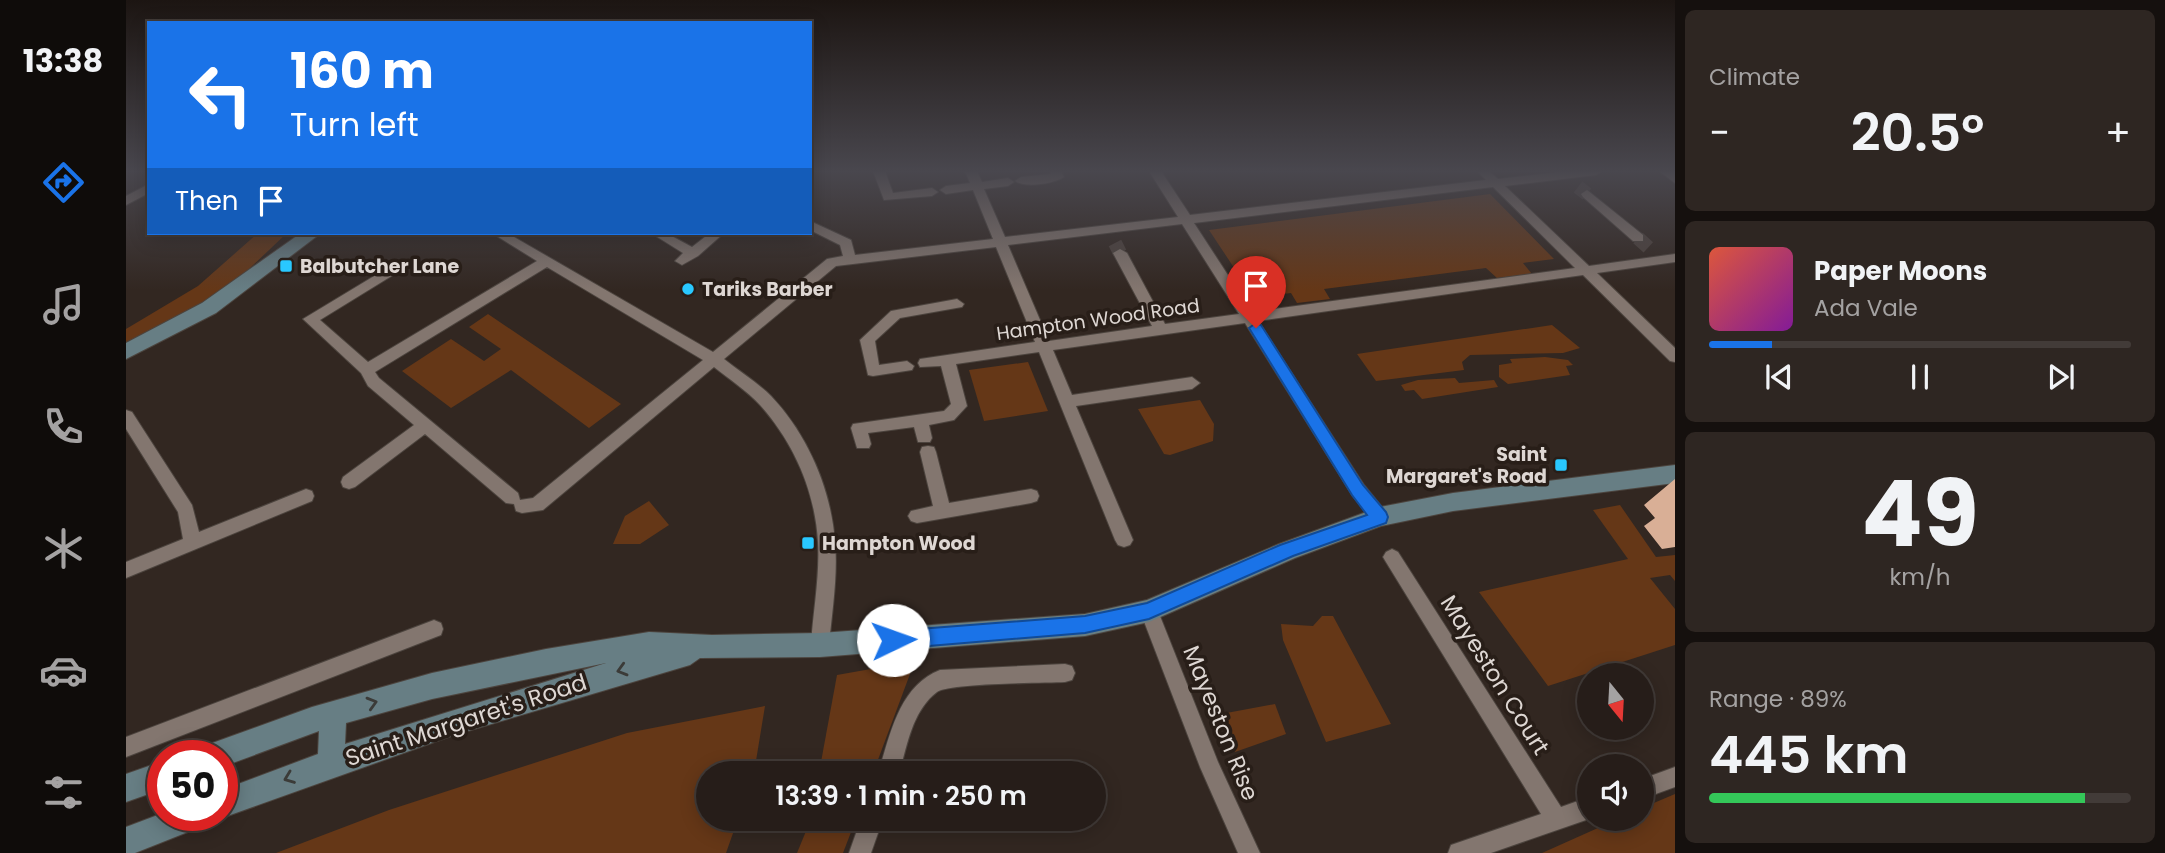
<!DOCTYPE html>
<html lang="en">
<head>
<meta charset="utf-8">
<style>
  body { margin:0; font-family:Poppins,sans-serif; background:#2e2622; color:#f1f3f6; height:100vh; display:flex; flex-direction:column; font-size:26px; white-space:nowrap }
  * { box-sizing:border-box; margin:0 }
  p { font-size:23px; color:#a4a2a2 }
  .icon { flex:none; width:38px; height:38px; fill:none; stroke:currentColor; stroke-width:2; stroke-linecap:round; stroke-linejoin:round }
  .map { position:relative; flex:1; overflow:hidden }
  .sheet { display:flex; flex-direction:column; gap:10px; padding:10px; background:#15100e; width:490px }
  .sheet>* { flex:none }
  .hud { position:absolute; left:21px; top:21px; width:665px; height:214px; border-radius:0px; box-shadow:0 4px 18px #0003,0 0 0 2px #423b38; background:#1a73e8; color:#fff; overflow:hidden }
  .needle { width:46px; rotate:162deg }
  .fabs { position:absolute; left:1451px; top:663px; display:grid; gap:14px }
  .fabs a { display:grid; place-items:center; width:77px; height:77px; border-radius:50%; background:#261d19; box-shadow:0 4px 18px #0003,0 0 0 2px #423b38; font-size:35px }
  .speed { position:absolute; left:21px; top:740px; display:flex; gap:14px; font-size:35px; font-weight:700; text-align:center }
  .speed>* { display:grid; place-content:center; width:91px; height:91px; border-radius:50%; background:#261d19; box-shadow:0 4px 18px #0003,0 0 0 2px #423b38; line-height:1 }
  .speed .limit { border:10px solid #d22; background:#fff; color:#111 }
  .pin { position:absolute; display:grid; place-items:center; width:60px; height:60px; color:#fff; margin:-72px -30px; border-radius:50% 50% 50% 0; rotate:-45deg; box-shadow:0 0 7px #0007 }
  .pin .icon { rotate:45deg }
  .me { position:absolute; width:77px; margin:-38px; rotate:87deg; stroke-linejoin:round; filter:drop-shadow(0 0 5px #0008) }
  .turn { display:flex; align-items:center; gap:24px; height:147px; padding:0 28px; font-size:32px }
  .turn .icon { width:91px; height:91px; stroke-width:2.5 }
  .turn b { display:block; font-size:49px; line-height:60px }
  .then { display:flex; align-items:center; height:66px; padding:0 28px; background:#0003; gap:14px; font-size:26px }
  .big { font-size:52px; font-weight:600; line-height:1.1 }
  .sheet .tile { flex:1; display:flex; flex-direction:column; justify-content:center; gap:10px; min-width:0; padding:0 24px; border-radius:10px; background:#2e2622 }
  .sheet .dial { align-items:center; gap:0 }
  .dial b { font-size:91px; line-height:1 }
  .song { display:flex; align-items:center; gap:21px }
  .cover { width:84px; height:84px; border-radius:10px; background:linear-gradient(135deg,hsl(10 70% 55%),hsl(290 70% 35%)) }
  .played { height:7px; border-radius:4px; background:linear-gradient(90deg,#1a73e8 15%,#423b38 15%) }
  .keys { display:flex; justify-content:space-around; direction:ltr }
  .heat { display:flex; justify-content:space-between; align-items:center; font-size:38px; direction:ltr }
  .charge { height:10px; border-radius:5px; background:linear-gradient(90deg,#34c759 89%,#423b38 0) }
  .trip { position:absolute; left:570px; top:761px; width:410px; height:70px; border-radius:35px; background:#261d19; box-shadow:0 4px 18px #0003,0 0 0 2px #423b38; font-weight:600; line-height:70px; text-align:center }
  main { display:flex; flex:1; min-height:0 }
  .tab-bar { display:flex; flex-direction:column; width:126px; justify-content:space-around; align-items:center; background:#0f0c0a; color:#a4a2a2 }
  .tab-bar .icon { width:49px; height:49px }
  .tab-bar .current { color:#1a73e8 }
  .tab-bar b { font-size:32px; color:#f1f3f6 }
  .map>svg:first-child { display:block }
</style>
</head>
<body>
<main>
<nav class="tab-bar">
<b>13:38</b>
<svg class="icon current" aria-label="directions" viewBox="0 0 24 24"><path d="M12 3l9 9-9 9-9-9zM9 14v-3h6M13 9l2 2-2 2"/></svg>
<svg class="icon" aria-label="music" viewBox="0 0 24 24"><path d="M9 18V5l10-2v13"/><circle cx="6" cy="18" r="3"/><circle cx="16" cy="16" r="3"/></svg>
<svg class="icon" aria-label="phone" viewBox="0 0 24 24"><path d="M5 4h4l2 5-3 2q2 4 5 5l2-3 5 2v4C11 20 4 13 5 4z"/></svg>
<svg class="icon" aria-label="climate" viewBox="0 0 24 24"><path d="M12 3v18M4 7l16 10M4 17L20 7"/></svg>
<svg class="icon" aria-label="car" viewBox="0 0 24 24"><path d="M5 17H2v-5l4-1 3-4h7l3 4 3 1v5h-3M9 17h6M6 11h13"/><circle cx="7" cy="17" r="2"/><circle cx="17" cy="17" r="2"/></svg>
<svg class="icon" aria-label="filters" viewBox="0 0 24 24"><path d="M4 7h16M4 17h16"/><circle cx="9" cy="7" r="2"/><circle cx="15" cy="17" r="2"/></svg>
</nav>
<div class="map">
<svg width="1549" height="853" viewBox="0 0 1549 853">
  <rect width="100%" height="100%" fill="#322721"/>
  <g fill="#653717">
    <polygon points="1364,194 1428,259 1397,263 1406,274 1371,278 1360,268 1198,289 1204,299 1171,303 1165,293 1128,298 1083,230"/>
    <polygon points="132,233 161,233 123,269 78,302 0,344 0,329 72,286"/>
    <polygon points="362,314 495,404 463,428 385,370 325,408 276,371 325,339 358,361 375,349 343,327"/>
    <polygon points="1426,325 1454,348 1437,353 1344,355 1336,362 1338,370 1250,381 1231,354"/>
    <polygon points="1419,357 1442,360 1447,365 1440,366 1444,375 1382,384 1373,377 1373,365 1386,363 1384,359"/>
    <polygon points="902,362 922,411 858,421 843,370"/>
    <polygon points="1329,378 1333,383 1368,380 1372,387 1296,399 1288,390 1279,391 1275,385 1292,380"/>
    <polygon points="1074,400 1088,424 1087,441 1044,455 1038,454 1012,409"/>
    <polygon points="523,501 543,525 514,544 487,544 499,516"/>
    <polygon points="1494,505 1530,557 1549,555 1549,581 1544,575 1524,578 1549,609 1549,645 1422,686 1353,592 1502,559 1467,510"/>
    <polygon points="1196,616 1207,616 1265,724 1200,742 1157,640 1155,624 1187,626"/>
    <polygon points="787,666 747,773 693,773 711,675 756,667"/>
    <polygon points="1149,704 1160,734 1109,752 1095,714"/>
    <polygon points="639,706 628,773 583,774 583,819 612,819 600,853 150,853 263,810 501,733"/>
    <polygon points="1549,794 1549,853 1416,853 1492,819 1516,819 1516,808"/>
    <polygon points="685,819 730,819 717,853 671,853"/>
  </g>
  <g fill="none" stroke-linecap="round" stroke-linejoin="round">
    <g stroke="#4c413c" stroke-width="14" stroke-dasharray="14 7" stroke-linecap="butt">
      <polyline points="1452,187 1461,194"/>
      <polyline points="1512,238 1524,249"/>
      <polyline points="989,243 994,253"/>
    </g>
    <g stroke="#4c443e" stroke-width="2">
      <g id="street">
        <polygon points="747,171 759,171 767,193 806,188 812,192 806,196 758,200"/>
        <path d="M 839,171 L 851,171 L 856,182 L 882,178 L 888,182 L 882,186 L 858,189 L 879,237 L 1052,217 L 1023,171 L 1035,171 L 1064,215 L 1360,180 L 1351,171 L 1363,171 L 1372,179 L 1443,171 L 1476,171 L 1470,175 L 1379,186 L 1463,266 L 1549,254 L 1549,262 L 1471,273 L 1549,348 L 1549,362 L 1544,361 L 1457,275 L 1132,321 L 1238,485 L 1260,512 L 1263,517 L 1260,522 L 1254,524 L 1248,522 L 1226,495 L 1119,323 L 927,350 L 946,395 L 1066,377 L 1074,383 L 1066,389 L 950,406 L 1007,540 L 1004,545 L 998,547 L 992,545 L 989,540 L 913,352 L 830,364 L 841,406 L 828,420 L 803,425 L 806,438 L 804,442 L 792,442 L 788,427 L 742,433 L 745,444 L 743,448 L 731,448 L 725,428 L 727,424 L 818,411 L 825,404 L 815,366 L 794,367 L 792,363 L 794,359 L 909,342 L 870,247 L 710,266 L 598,359 C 613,371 631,382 645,396 C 682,435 705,489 709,542 C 712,575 706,612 703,645 L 701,651 L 694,654 L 687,651 L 685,645 C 687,612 694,576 692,542 C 689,491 668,443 634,405 C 621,391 603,379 588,367 L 417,510 L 396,513 L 390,511 L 388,504 L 380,503 L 299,434 L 229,487 L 223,489 L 217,487 L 215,482 L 217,477 L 288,425 L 242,386 L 235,373 L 177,319 L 273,261 L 283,261 L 285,264 L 194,320 L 242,362 L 411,261 L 366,233 L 381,233 L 587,352 L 701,259 L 717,256 L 714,245 L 684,230 L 684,221 L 725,240 L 729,255 L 867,239 L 847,190 L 820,194 L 814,190 L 820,186 L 844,183 ZM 1367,187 L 1449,268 L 1126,312 L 1068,223 ZM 1056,224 L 1113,314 L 1039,324 L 1001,253 L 994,249 L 987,253 L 1026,326 L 923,341 L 882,245 ZM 421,267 L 577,360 L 407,498 L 394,500 L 392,493 L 253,378 L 249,372 Z"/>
        <path d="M 923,171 L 935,171 L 938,177 C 928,184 899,188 889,181 L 895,177 L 925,174 Z"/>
        <polygon points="1533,171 1546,171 1549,173 1549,183"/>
        <polygon points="23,184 23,193 0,205 0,196"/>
        <polygon points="1461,190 1517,235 1517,241 1507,241 1457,197 1455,194"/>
        <polygon points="525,233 540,233 566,247 584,233 598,233 572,256 556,265 549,261 557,253"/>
        <polygon points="831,299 838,304 836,307 774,318 749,341 753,365 781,361 788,366 786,370 747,376 742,375 734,340 765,311"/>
        <polygon points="0,410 6,412 66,505 73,532 180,489 186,491 188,496 186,501 0,578 0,562 57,539 52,512 0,429"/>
        <polygon points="802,446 808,447 810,452 823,503 905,489 911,491 913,496 911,501 905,503 791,523 785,521 782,516 785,511 807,506 794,452 796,447"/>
        <polygon points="1266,549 1272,552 1435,807 1463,797 1463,819 1365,853 1322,853 1325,845 1415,814 1260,562 1257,557 1260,552"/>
        <polygon points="1023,603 1030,605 1032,611 1092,762 1134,853 1112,853 1074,767 1014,611 1016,605"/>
        <polygon points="308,620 315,623 317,629 315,635 0,757 0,737"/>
        <path d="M 939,664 L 946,666 L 949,673 L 946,680 L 939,682 C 918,683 823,683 811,692 C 786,711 781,746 773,774 L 752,774 C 764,735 773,686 814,670 Z"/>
        <polygon points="1549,767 1549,787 1516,799 1516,779"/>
        <polygon points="735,819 757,819 745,853 723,853"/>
      </g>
    </g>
    <g stroke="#4c443e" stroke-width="2">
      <g id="secondary">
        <polygon points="175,233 195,233 90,313 0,359 0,343 76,303"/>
        <path d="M 1549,465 L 1549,483 L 1327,511 L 1255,526 L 1169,558 L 1023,622 L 959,636 L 694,657 L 574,658 L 564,665 L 328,735 L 96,818 L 89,816 L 96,816 L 96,790 L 192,754 L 193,731 L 96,767 L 96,756 L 74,756 L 78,746 L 186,707 L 306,673 L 420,649 L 523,632 L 586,635 L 694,633 L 959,614 L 1021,600 L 1153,544 L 1254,507 L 1327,493 ZM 480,663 L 219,744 L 220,723 L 306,699 Z"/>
        <polygon points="37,761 37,789 0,802 0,774"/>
        <polygon points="37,813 81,816 77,826 9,853 0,853 0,827"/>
      </g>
    </g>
    <use href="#street" fill="#83766f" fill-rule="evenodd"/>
    <use href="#secondary" fill="#677e84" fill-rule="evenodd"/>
  </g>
  <polygon fill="#d9af96" points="1549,479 1549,547 1536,549 1518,526 1529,518 1518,505"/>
  <defs><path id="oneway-chevron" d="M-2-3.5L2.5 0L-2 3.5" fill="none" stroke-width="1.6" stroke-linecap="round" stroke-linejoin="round" transform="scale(1.75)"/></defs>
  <g stroke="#3b3b38">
    <use href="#oneway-chevron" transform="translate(496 670) rotate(164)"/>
    <use href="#oneway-chevron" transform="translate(246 703) rotate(-16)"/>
    <use href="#oneway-chevron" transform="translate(163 778) rotate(159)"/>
  </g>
  <linearGradient id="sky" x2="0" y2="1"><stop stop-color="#1c1512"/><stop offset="0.59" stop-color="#49474e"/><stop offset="1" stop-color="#49474e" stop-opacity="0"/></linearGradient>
  <rect width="1549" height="290" fill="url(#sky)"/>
  <polygon fill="#1a73e8" stroke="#114b97" stroke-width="2" points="1130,323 1135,325 1237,485 1260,512 1262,517 1260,523 1167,556 1023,619 959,633 767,649 760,647 758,640 760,634 767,631 959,616 1021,603 1154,545 1241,515 1226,495 1123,328"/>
  <g fill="#29c8ff" stroke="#281e18" stroke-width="2.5">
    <rect x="153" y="259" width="14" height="14" rx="3.5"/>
    <circle cx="562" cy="289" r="7"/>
    <rect x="1428" y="458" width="14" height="14" rx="3.5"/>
    <rect x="675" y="536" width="14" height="14" rx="3.5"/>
  </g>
  <g text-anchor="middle" stroke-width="7" stroke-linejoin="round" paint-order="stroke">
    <g font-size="19" font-weight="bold" fill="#ded7d3" stroke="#281e18" text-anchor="start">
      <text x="174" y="273">Balbutcher Lane</text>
      <text x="576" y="296">Tariks Barber</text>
      <text x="1421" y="461" text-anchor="end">Saint<tspan x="1421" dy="22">Margaret's Road</tspan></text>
      <text x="696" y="550">Hampton Wood</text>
    </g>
    <g font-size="19" fill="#ded7d3" stroke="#281e18">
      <text transform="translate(972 319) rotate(-8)" y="7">Hampton Wood Road</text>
    </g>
    <g font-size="23" fill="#ded7d3" stroke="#281e18">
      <text transform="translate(1369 675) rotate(58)" y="8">Mayeston Court</text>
      <text transform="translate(340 720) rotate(-18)" y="8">Saint Margaret's Road</text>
      <text transform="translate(1095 723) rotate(68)" y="8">Mayeston Rise</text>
    </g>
  </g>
</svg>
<div class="fabs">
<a><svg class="needle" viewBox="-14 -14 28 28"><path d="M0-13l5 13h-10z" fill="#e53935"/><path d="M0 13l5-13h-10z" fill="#a4a2a2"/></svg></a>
<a><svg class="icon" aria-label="sound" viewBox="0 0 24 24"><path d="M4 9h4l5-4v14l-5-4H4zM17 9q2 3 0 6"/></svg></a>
</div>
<div class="speed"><div class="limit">50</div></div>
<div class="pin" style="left:1130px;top:328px;background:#d93025"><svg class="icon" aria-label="arrive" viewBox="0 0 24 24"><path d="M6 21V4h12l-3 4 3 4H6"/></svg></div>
<svg class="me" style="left:767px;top:640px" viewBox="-20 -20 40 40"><circle r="19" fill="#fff"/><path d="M0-13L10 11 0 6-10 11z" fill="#1a73e8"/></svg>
<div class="trip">13:39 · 1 min · 250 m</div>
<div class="hud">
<div class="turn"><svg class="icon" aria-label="left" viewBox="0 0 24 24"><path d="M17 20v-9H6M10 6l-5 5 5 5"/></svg><div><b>160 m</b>Turn left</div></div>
<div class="then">Then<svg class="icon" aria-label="arrive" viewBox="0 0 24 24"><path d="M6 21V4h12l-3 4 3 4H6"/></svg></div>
</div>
</div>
<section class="sheet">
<div class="tile"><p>Climate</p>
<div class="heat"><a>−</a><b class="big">20.5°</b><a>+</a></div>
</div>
<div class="tile">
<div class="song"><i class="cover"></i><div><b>Paper Moons</b><p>Ada Vale</p></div></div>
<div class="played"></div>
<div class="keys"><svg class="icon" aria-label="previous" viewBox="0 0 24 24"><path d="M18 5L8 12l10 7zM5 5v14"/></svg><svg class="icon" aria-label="pause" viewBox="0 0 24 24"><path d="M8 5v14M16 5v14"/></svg><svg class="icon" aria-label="next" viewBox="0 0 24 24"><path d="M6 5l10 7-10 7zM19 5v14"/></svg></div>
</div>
<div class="tile dial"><b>49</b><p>km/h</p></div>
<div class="tile"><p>Range · 89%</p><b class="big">445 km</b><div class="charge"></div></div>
</section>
</main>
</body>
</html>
